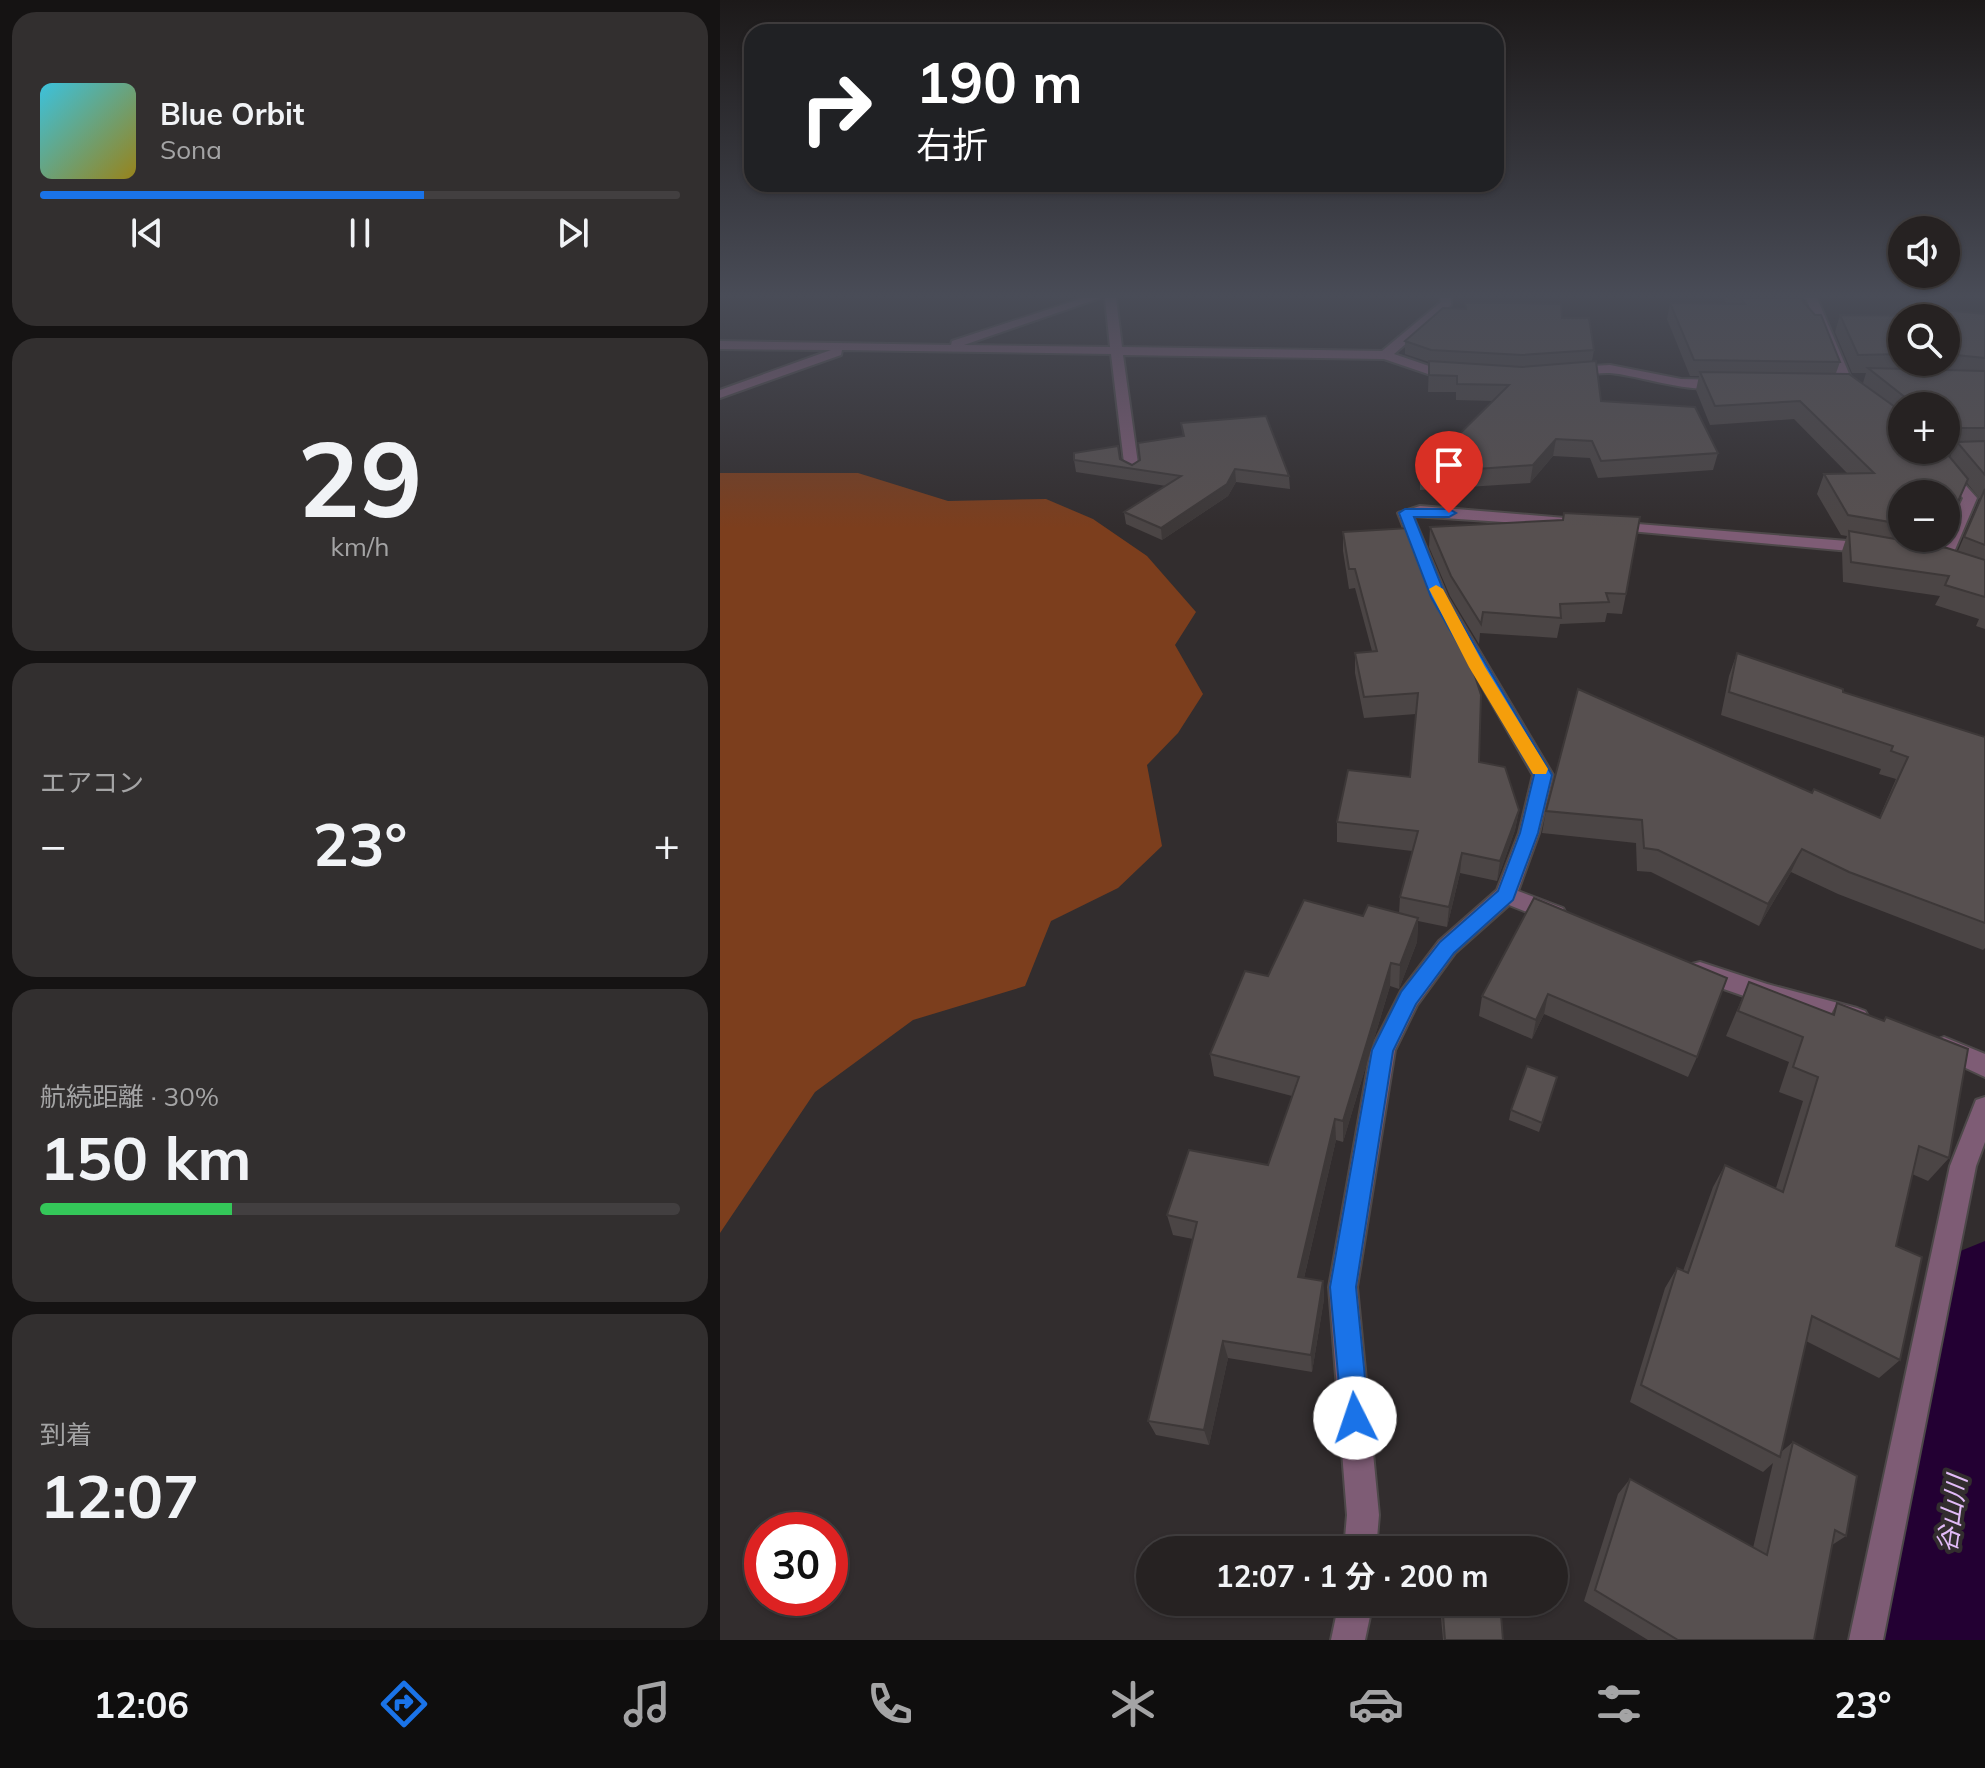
<!DOCTYPE html>
<html lang="ja">
<head>
<meta charset="utf-8">
<style>
  body { margin:0; font-family:Mulish,"Noto Sans JP",sans-serif; background:#322f2f; color:#f1f3f6; height:100vh; display:flex; flex-direction:column; font-size:30px; white-space:nowrap }
  * { box-sizing:border-box; margin:0 }
  p { font-size:26px; color:#a4a4a5 }
  .icon { flex:none; width:44px; height:44px; fill:none; stroke:currentColor; stroke-width:2; stroke-linecap:round; stroke-linejoin:round }
  .map { position:relative; flex:1; overflow:hidden }
  .side { display:flex; flex-direction:column; gap:12px; padding:12px; background:#151313; width:720px }
  .side>* { flex:none }
  .guide { position:absolute; left:24px; top:24px; width:760px; height:168px; border-radius:24px; box-shadow:0 2px 6px #0004,0 0 0 2px #423f40; background:#202124; color:#fff; overflow:hidden }
  .buttons { position:absolute; left:1168px; top:216px; display:grid; gap:16px }
  .buttons a { display:grid; place-items:center; width:72px; height:72px; border-radius:50%; background:#262222; box-shadow:0 2px 6px #0004,0 0 0 2px #423f40; font-size:40px }
  .speed { position:absolute; left:24px; top:1512px; display:flex; gap:16px; font-size:40px; font-weight:700; text-align:center }
  .speed>* { display:grid; place-content:center; width:104px; height:104px; border-radius:50%; background:#262222; box-shadow:0 2px 6px #0004,0 0 0 2px #423f40; line-height:1 }
  .speed .limit { border:12px solid #d22; background:#fff; color:#111 }
  .pin { position:absolute; display:grid; place-items:center; width:68px; height:68px; color:#fff; margin:-82px -34px; border-radius:50% 50% 50% 0; rotate:-45deg; box-shadow:0 0 8px #0007 }
  .pin .icon { rotate:45deg }
  .me { position:absolute; width:88px; margin:-44px; rotate:356deg; stroke-linejoin:round; filter:drop-shadow(0 0 6px #0008) }
  .turn { display:flex; align-items:center; gap:28px; height:168px; padding:0 40px; font-size:36px }
  .turn .icon { width:104px; height:104px; stroke-width:2.5 }
  .turn b { display:block; font-size:56px; line-height:68px }
  .big { font-size:60px; font-weight:700; line-height:1.1 }
  .side .tile { flex:1; display:flex; flex-direction:column; justify-content:center; gap:12px; min-width:0; padding:0 28px; border-radius:24px; background:#322f2f }
  .side .dial { align-items:center; gap:0 }
  .dial b { font-size:104px; line-height:1 }
  .song { display:flex; align-items:center; gap:24px }
  .cover { width:96px; height:96px; border-radius:12px; background:linear-gradient(135deg,hsl(190 70% 55%),hsl(50 70% 35%)) }
  .played { height:8px; border-radius:4px; background:linear-gradient(90deg,#1a73e8 60%,#423f40 60%) }
  .keys { display:flex; justify-content:space-around; direction:ltr }
  .heat { display:flex; justify-content:space-between; align-items:center; font-size:44px; direction:ltr }
  .charge { height:12px; border-radius:6px; background:linear-gradient(90deg,#34c759 30%,#423f40 0) }
  .trip { position:absolute; left:416px; top:1536px; width:432px; height:80px; border-radius:40px; background:#262222; box-shadow:0 2px 6px #0004,0 0 0 2px #423f40; font-weight:700; line-height:80px; text-align:center }
  .dock { display:flex; height:128px; justify-content:space-around; align-items:center; background:#0f0e0e; color:#a4a4a5 }
  .dock .icon { width:56px; height:56px }
  .dock .selected { color:#1a73e8 }
  .dock b { font-size:36px; color:#f1f3f6 }
  main { display:flex; flex:1; min-height:0 }
  .map>svg:first-child { display:block }
</style>
</head>
<body>
<main>
<section class="side">
<div class="tile">
<div class="song"><i class="cover"></i><div><b>Blue Orbit</b><p>Sona</p></div></div>
<div class="played"></div>
<div class="keys"><svg class="icon" aria-label="previous" viewBox="0 0 24 24"><path d="M18 5L8 12l10 7zM5 5v14"/></svg><svg class="icon" aria-label="pause" viewBox="0 0 24 24"><path d="M8 5v14M16 5v14"/></svg><svg class="icon" aria-label="next" viewBox="0 0 24 24"><path d="M6 5l10 7-10 7zM19 5v14"/></svg></div>
</div>
<div class="tile dial"><b>29</b><p>km/h</p></div>
<div class="tile"><p>エアコン</p>
<div class="heat"><a>−</a><b class="big">23°</b><a>+</a></div>
</div>
<div class="tile"><p>航続距離 · 30%</p><b class="big">150 km</b><div class="charge"></div></div>
<div class="tile"><p>到着</p><b class="big">12:07</b></div>
</section>
<div class="map">
<svg width="1265" height="1640" viewBox="0 0 1265 1640">
  <rect width="100%" height="100%" fill="#322d2e"/>
  <polygon fill="#7c3e1d" points="0,473 138,473 228,501 326,499 373,519 427,556 476,612 455,645 483,694 458,733 427,765 442,846 398,888 331,921 305,986 193,1020 95,1092 0,1233"/>
  <g fill="none" stroke-linecap="round" stroke-linejoin="round">
    <polygon fill="#230033" fill-rule="evenodd" points="1265,1241 1265,1640 1150,1640 1213,1293 1228,1256"/>
    <g stroke="#4d4849" stroke-width="4">
      <g id="street">
        <polygon points="363,298 380,298 244,345 390,347 385,298 396,298 402,347 662,351 721,302 720,298 731,298 731,305 674,354 709,366 733,367 739,371 733,375 708,374 664,359 403,355 419,471 412,475 405,471 391,354 122,350 121,355 0,398 0,390 111,350 0,349 0,341 231,345 232,341"/>
        <polygon points="1086,298 1097,298 1133,383 1142,391 1142,397 1134,397 1121,385"/>
        <path d="M 890,365 L 961,379 L 1003,380 L 1009,384 C 987,399 918,375 890,373 C 876,372 858,379 847,371 L 853,367 Z"/>
        <polygon points="1200,450 1214,450 1257,498 1231,559 1265,572 1265,582 1214,561 1243,498"/>
        <polygon points="700,506 857,519 864,523 857,527 693,516 727,597 833,775 819,833 798,891 843,908 846,914 843,920 835,923 789,905 735,953 697,1005 675,1050 637,1287 659,1515 656,1550 624,1550 627,1515 609,1287 651,1050 681,991 719,941 777,890 799,833 813,775 711,597 678,513"/>
        <polygon points="893,522 1152,543 1160,548 1152,553 888,529 888,523"/>
        <polygon points="980,962 1047,984 1137,1008 1145,1011 1149,1018 1145,1025 1137,1028 1047,1004 972,978 969,971 972,964"/>
        <polygon points="1224,1037 1265,1054 1265,1077 1216,1054 1212,1047 1216,1040"/>
        <polygon points="1265,1097 1265,1142 1256,1166 1163,1640 1129,1640 1230,1166 1256,1100"/>
        <polygon points="619,1602 653,1602 645,1640 611,1640"/>
      </g>
    </g>
    <use href="#street" fill="#7e5c75" fill-rule="evenodd"/>
  </g>
  <g fill="#4b4545" fill-rule="evenodd">
    <path d="M 1003,298 L 1080,298 L 1120,362 L 1116,373 L 1143,383 L 1146,373 L 1132,373 L 1115,332 L 1120,315 L 1201,316 L 1204,308 L 1265,314 L 1265,629 L 1256,626 L 1259,619 L 1215,605 L 1220,596 L 1123,582 L 1122,551 L 1127,536 L 1121,535 L 1097,494 L 1104,474 L 1128,474 L 1074,419 L 990,425 L 976,390 L 979,376 L 970,376 L 947,319 L 950,303 L 1007,304 ZM 1182,318 L 1226,318 L 1226,362 L 1182,362 ZM 1182,406 L 1226,406 L 1226,447 L 1234,447 L 1230,457 L 1182,450 ZM 1247,483 L 1260,499 L 1238,551 L 1218,546 L 1221,538 L 1182,538 L 1182,494 Z"/>
    <polygon points="745,303 842,318 874,350 872,361 881,401 998,453 993,470 878,478 870,458 833,456 810,483 700,490 700,473 773,401 736,400 736,392 708,392 709,362 685,354 685,341 745,309"/>
    <polygon points="461,423 569,476 570,489 516,482 508,496 442,540 406,524 404,512 446,486 356,472 354,460 401,460 412,465 463,436"/>
    <polygon points="710,527 906,594 902,614 887,613 885,622 840,624 837,638 760,633 759,644 730,596 709,547"/>
    <polygon points="623,532 759,762 799,810 795,830 777,881 740,873 727,927 698,921 697,942 679,989 670,986 623,1142 616,1140 584,1278 603,1281 604,1299 592,1372 508,1358 489,1445 436,1435 428,1421 473,1239 453,1235 447,1215 548,1165 572,1096 494,1076 490,1054 548,976 643,916 679,913 680,897 692,851 617,842 617,822 690,777 696,714 644,718 635,673 635,653 652,651 635,588 629,589 623,551"/>
    <polygon points="1017,653 1123,692 1265,737 1265,948 1263,950 1118,894 1071,872 1039,926 931,872 917,871 916,843 822,833 826,811 1092,793 1159,818 1176,779 1159,774 1161,769 1001,715 1009,676"/>
    <polygon points="814,898 977,1057 968,1077 824,1014 812,1039 759,1016 762,996"/>
    <polygon points="1029,982 1111,1014 1117,1003 1163,1021 1166,1017 1229,1158 1208,1181 1192,1174 1176,1246 1180,1360 1159,1378 1086,1341 1061,1452 1073,1442 1126,1536 1112,1545 1094,1640 928,1640 864,1601 898,1494 910,1479 1033,1548 1053,1463 1043,1472 910,1402 945,1288 957,1268 963,1271 993,1187 1005,1165 1056,1188 1083,1101 1059,1092 1069,1062 1006,1036"/>
    <polygon points="834,1087 819,1132 789,1120 791,1110"/>
    <polygon points="722,1602 783,1640 723,1640 720,1606"/>
  </g>
  <g fill="#3d3838">
    <polygon points="836,439 833,456 810,483 813,465"/>
    <polygon points="515,469 516,482 508,496 442,540 441,528"/>
    <polygon points="799,810 795,830 777,881 780,861"/>
    <polygon points="1082,849 1071,872 1039,926 1048,904"/>
    <polygon points="742,853 740,873 727,927 729,907"/>
    <polygon points="698,918 697,942 679,989 680,965"/>
    <polygon points="671,963 670,986 623,1142 623,1121"/>
    <polygon points="828,994 824,1014 812,1039 816,1020"/>
    <polygon points="615,1119 616,1140 580,1295 578,1277"/>
    <polygon points="603,1281 604,1299 592,1372 591,1355"/>
    <polygon points="503,1341 508,1358 489,1445 484,1430"/>
  </g>
  <g fill="#575050" stroke="#3d3838" stroke-width="2">
    <polygon points="1020,298 1080,298 1095,315 1101,315 1120,362 974,360 950,303 1025,304"/>
    <polygon points="745,303 788,303 841,304 842,318 869,318 874,350 802,355 711,350 685,341 723,308 746,309"/>
    <polygon points="1204,308 1265,314 1265,358 1226,354 1226,318 1182,318 1182,354 1138,355 1120,315 1208,316"/>
    <polygon points="709,361 802,367 876,361 881,401 975,407 998,453 881,461 872,441 836,439 813,465 700,473 789,385 737,384 737,376 709,375"/>
    <polygon points="1148,368 1265,371 1265,428 1226,428 1226,406 1191,406 1191,402"/>
    <polygon points="980,372 1129,374 1182,412 1182,450 1224,450 1248,479 1226,528 1226,494 1182,494 1182,524 1128,515 1104,474 1154,473 1080,401 995,406"/>
    <polygon points="546,416 569,476 515,469 507,484 441,528 404,512 461,476 354,460 354,453 398,446 400,459 412,465 420,460 418,443 464,436 461,423"/>
    <polygon points="1265,441 1265,475 1237,442"/>
    <polygon points="1265,489 1265,545 1244,537"/>
    <polygon points="844,513 920,517 906,594 886,593 889,602 840,604 841,618 763,612 761,624 731,576 710,527 843,520"/>
    <polygon points="689,528 709,578 741,632 761,695 759,762 785,767 799,810 780,861 742,853 729,907 680,897 698,831 617,822 628,770 690,777 698,693 644,697 635,653 657,651 635,569 629,569 623,532"/>
    <polygon points="1129,531 1227,548 1265,560 1265,597 1225,585 1229,576 1131,562"/>
    <polygon points="1017,653 1123,689 1123,692 1265,737 1265,923 1129,872 1082,849 1048,904 938,850 924,848 922,820 826,811 858,689 1092,793 1094,789 1160,818 1188,757 1171,751 1173,746 1009,692"/>
    <polygon points="814,898 1007,978 977,1057 828,994 816,1020 762,996"/>
    <polygon points="584,900 643,916 648,905 698,918 680,965 671,963 623,1121 615,1119 578,1277 603,1281 591,1355 503,1341 484,1430 428,1421 477,1222 447,1215 469,1150 548,1165 579,1077 490,1054 525,971 548,976"/>
    <polygon points="1029,982 1114,1015 1117,1003 1164,1021 1166,1017 1248,1049 1229,1158 1199,1146 1176,1246 1202,1257 1180,1360 1092,1316 1060,1457 921,1385 957,1268 968,1273 1005,1165 1063,1192 1098,1077 1073,1067 1083,1037 1018,1011"/>
    <polygon points="807,1066 837,1077 822,1123 791,1110"/>
    <polygon points="1073,1442 1137,1476 1126,1536 1115,1530 1094,1640 958,1640 875,1590 910,1479 1047,1555"/>
    <polygon points="722,1602 780,1602 783,1640 725,1640"/>
  </g>
  <linearGradient id="sky" x2="0" y2="1"><stop stop-color="#1c1919"/><stop offset="0.56" stop-color="#494c57"/><stop offset="1" stop-color="#494c57" stop-opacity="0"/></linearGradient>
  <rect width="1265" height="528" fill="url(#sky)"/>
  <polygon fill="#1a73e8" stroke="#114b97" stroke-width="2" points="685,509 729,509 736,513 729,517 694,517 726,597 832,775 818,833 793,900 734,953 696,1004 673,1051 636,1287 649,1418 645,1427 635,1431 626,1427 622,1418 610,1287 652,1050 681,992 720,942 778,891 800,833 814,775 711,597 679,513"/>
  <polygon fill="#f59e0b" points="716,585 723,589 765,667 828,769 826,774 813,774 749,667 709,589"/>
  <g text-anchor="middle" stroke-width="8" stroke-linejoin="round" paint-order="stroke">
    <g font-size="26" font-style="italic" fill="#e2bbf8" stroke="#322d2e">
      <text transform="translate(1232 1514) rotate(-82)" y="9">谷山川</text>
    </g>
  </g>
</svg>
<div class="buttons">
<a><svg class="icon" aria-label="sound" viewBox="0 0 24 24"><path d="M4 9h4l5-4v14l-5-4H4zM17 9q2 3 0 6"/></svg></a>
<a><svg class="icon" aria-label="search" viewBox="0 0 24 24"><circle cx="10" cy="10" r="6"/><path d="M15 15l6 6"/></svg></a>
<a>+</a>
<a>−</a>
</div>
<div class="speed"><div class="limit">30</div></div>
<div class="pin" style="left:729px;top:513px;background:#d93025"><svg class="icon" aria-label="arrive" viewBox="0 0 24 24"><path d="M6 21V4h12l-3 4 3 4H6"/></svg></div>
<svg class="me" style="left:635px;top:1418px" viewBox="-20 -20 40 40"><circle r="19" fill="#fff"/><path d="M0-13L10 11 0 6-10 11z" fill="#1a73e8"/></svg>
<div class="trip">12:07 · 1 分 · 200 m</div>
<div class="guide">
<div class="turn"><svg class="icon" aria-label="right" viewBox="0 0 24 24"><path d="M7 20v-9h11M14 6l5 5-5 5"/></svg><div><b>190 m</b>右折</div></div>
</div>
</div>
</main>
<nav class="dock">
<b>12:06</b>
<svg class="icon selected" aria-label="directions" viewBox="0 0 24 24"><path d="M12 3l9 9-9 9-9-9zM9 14v-3h6M13 9l2 2-2 2"/></svg>
<svg class="icon" aria-label="music" viewBox="0 0 24 24"><path d="M9 18V5l10-2v13"/><circle cx="6" cy="18" r="3"/><circle cx="16" cy="16" r="3"/></svg>
<svg class="icon" aria-label="phone" viewBox="0 0 24 24"><path d="M5 4h4l2 5-3 2q2 4 5 5l2-3 5 2v4C11 20 4 13 5 4z"/></svg>
<svg class="icon" aria-label="climate" viewBox="0 0 24 24"><path d="M12 3v18M4 7l16 10M4 17L20 7"/></svg>
<svg class="icon" aria-label="car" viewBox="0 0 24 24"><path d="M5 17H2v-5l4-1 3-4h7l3 4 3 1v5h-3M9 17h6M6 11h13"/><circle cx="7" cy="17" r="2"/><circle cx="17" cy="17" r="2"/></svg>
<svg class="icon" aria-label="filters" viewBox="0 0 24 24"><path d="M4 7h16M4 17h16"/><circle cx="9" cy="7" r="2"/><circle cx="15" cy="17" r="2"/></svg>
<b>23°</b>
</nav>
</body>
</html>
